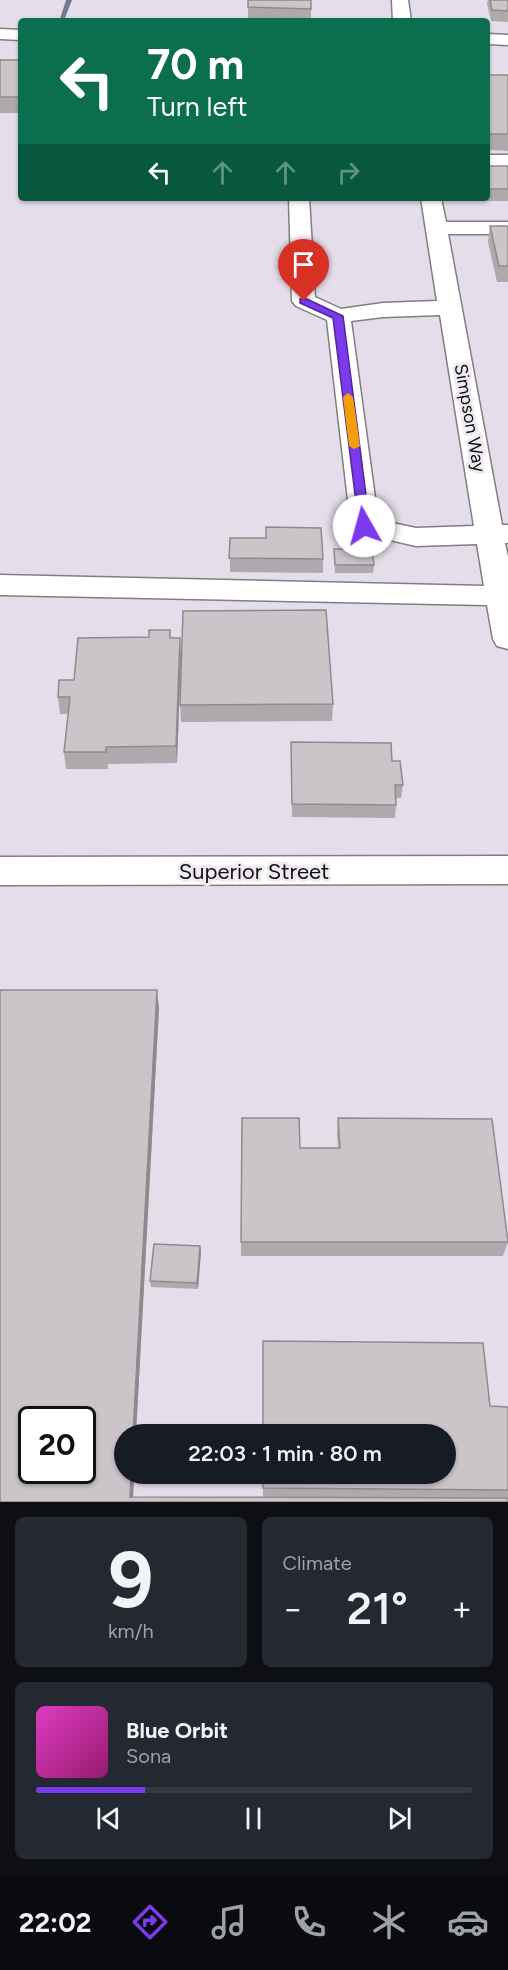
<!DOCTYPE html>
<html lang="en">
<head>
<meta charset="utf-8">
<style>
  body { margin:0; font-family:Figtree,sans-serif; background:#242831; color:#f1f3f6; height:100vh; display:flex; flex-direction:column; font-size:22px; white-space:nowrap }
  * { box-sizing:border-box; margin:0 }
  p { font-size:20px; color:#9ea1a6 }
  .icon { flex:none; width:33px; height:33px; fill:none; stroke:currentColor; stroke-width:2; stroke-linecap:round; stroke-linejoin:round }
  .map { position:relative; height:1502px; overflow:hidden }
  .details { display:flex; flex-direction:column; gap:15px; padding:15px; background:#0d0f14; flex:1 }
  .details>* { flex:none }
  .guide { position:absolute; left:18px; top:18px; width:472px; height:183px; border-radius:6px; box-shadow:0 2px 4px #0004; background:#0b6e4f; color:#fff; overflow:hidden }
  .speed { position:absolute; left:18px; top:1406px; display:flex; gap:12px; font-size:30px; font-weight:700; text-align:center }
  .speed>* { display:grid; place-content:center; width:78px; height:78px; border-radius:50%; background:#171b24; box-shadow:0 2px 4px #0004; line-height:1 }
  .speed .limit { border:3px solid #111; border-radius:9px; background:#fff; color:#111 }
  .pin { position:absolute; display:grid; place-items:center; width:51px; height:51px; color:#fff; margin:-62px -26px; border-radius:50% 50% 50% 0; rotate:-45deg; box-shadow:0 0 6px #0007 }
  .pin .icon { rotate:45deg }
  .me { position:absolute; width:66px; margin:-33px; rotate:353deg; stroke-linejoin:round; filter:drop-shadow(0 0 4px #0008) }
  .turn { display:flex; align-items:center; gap:21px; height:126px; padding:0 30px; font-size:27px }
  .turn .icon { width:78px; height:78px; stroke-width:2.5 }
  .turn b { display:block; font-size:42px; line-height:51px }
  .lanes { display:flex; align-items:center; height:57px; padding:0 30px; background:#0003; justify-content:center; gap:30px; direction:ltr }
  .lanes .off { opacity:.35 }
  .big { font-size:45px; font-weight:600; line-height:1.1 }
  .details .widget { flex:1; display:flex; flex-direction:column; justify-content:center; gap:9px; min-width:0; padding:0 21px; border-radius:9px; background:#242831 }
  .details .dial { align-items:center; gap:0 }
  .dial b { font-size:78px; line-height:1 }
  .song { display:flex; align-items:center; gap:18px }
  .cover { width:72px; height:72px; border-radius:9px; background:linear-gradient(135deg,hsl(310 70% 55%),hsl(320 70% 35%)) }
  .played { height:6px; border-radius:3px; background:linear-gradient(90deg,#7c3aed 25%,#363941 25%) }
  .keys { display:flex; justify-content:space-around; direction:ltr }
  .heat { display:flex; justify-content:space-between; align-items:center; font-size:33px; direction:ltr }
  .details .tiles { flex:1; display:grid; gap:15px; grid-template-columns:1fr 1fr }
  .widget:last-child { grid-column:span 2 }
  .trip { position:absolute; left:114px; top:1424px; width:342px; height:60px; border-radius:30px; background:#171b24; box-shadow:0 2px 4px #0004; font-weight:600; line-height:60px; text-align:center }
  .menu { display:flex; height:96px; justify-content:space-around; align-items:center; background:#090b0e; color:#9ea1a6 }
  .menu .icon { width:42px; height:42px }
  .menu .active { color:#7c3aed }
  .menu b { font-size:27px; color:#f1f3f6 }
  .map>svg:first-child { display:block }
</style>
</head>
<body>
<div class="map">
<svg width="508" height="1502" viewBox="0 0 508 1502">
  <rect width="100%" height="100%" fill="#efebf1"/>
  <path fill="#e5ddea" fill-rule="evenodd" d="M 0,0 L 508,0 L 508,1502 L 0,1502 ZM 21,21 L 488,21 L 488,198 L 21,198 ZM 32,1419 L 82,1419 L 82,1470 L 32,1470 ZM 124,1434 L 446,1434 L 446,1473 L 124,1473 Z"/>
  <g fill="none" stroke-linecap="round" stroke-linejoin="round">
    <polygon fill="#727a91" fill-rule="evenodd" points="66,0 72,0 65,18 60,19"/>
    <g stroke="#817e83" stroke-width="3">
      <g id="minor">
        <polygon points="392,0 408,0 411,21 393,21"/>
        <polygon points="0,29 21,30 21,40 0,39"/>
        <polygon points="488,34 508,35 508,45 488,44"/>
        <rect x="488" y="155" width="20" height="12"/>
        <path d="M 289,198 L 309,198 L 315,297 L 341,309 L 383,303 L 437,301 L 421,198 L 441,198 L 446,222 L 508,222 L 508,234 L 448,234 L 502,525 L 508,525 L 508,543 L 505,543 L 508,557 L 508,649 L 497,646 L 493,639 L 487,605 L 0,595 L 0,575 L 484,586 L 477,544 L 416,546 L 355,532 L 351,526 L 327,320 L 296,306 L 292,301 ZM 440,315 L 474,526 L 416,528 L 378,520 L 351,321 L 383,317 Z"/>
        <polygon points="508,856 508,884 0,885 0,857"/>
      </g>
    </g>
    <use href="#minor" fill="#fff" fill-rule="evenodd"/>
  </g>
  <g fill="#afa9ad">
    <polygon points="311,0 311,19 248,18 248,7"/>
    <polygon points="488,0 508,0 508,22 491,21 487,3"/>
    <rect x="0" y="60" width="21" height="53"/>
    <polygon points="488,75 508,75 508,151 488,150"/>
    <polygon points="488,166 508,166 508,201 476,201 475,198 488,198"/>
    <polygon points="490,226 508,226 508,282 497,282 488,242"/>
    <polygon points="230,538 323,559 323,573 230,572"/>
    <polygon points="334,549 374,565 373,573 335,573"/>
    <polygon points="171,638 181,655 177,763 108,764 108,769 66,769 64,752 68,714 60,714 58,697 74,680"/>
    <polygon points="333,704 332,721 181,722 180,705"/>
    <polygon points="291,742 392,761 403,785 401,798 396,798 396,805 395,818 292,817"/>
    <polygon points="159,1008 136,1434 124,1434 124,1473 134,1473 133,1497 263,1497 263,1473 490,1406 508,1407 508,1502 0,1502"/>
    <polygon points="338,1118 508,1242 503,1256 241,1256 241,1242 300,1148 338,1148 337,1133"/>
    <polygon points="200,1246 201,1252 198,1289 151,1287 150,1281"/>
  </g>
  <g fill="#8e8a8d">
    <polygon points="180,638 181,655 177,763 176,746"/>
    <polygon points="157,990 159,1008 136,1434 133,1434"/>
    <polygon points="200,1246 201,1252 198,1289 197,1283"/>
    <polygon points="131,1473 134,1473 133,1502 130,1497"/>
  </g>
  <g fill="#cbc5c9" stroke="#8e8a8d" stroke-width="1.5" fill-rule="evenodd">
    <polygon points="248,0 311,0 311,9 248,7"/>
    <polygon points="490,0 508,0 508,11 492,10"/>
    <rect x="0" y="60" width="21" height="37"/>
    <rect x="488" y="75" width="20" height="59"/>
    <rect x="488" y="166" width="20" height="23"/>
    <polygon points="490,226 508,226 508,266 499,266"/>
    <polygon points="266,527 321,528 323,559 229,558 230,538 266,538"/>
    <polygon points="334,549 372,549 374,565 335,565"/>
    <polygon points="326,610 333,704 180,705 183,611"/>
    <polygon points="149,630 170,630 170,638 180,638 176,746 106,747 106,752 64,752 70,697 58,697 59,680 74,680 78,638 149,637"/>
    <polygon points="291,742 391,743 392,761 400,761 403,785 395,785 396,805 292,804"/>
    <path d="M 0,990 L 157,990 L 133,1434 L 124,1434 L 124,1473 L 131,1473 L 130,1497 L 508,1498 L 508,1502 L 0,1502 ZM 32,1419 L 82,1419 L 82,1470 L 32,1470 Z"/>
    <polygon points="242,1118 299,1118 300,1148 340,1148 338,1118 492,1119 508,1242 241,1242"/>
    <polygon points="154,1244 200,1246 197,1283 150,1281"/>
    <polygon points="263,1341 483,1343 490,1406 508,1407 508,1490 263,1488 263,1473 446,1473 446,1434 263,1434"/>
  </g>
  <polygon fill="#7c3aed" stroke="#51269a" stroke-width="1.5" points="300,299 307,299 343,316 370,526 369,528 360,528 359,526 333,318 300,303"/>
  <polygon fill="#f59e0b" points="348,393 353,397 360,446 354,449 349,446 343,397"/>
  <g text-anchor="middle" stroke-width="6" stroke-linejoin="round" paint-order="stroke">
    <g font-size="18" fill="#0f0e10" stroke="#efebf1">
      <text transform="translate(470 418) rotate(80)" y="6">Simpson Way</text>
    </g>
    <g font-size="22" fill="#0f0e10" stroke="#efebf1">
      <text x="254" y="879">Superior Street</text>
    </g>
  </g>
</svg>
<div class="speed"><div class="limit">20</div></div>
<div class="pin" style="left:304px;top:301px;background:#d93025"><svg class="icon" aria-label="arrive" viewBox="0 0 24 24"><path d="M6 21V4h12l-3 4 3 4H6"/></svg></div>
<svg class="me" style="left:364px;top:526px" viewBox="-20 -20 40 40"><circle r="19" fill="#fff"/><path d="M0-13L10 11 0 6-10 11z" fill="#7c3aed"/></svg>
<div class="trip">22:03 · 1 min · 80 m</div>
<div class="guide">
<div class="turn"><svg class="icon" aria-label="left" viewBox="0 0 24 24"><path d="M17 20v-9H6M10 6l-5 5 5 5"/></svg><div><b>70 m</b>Turn left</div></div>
<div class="lanes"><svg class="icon" aria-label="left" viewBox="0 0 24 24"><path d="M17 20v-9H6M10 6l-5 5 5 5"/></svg><svg class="icon off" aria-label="ahead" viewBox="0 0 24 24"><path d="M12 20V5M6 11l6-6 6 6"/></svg><svg class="icon off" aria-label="ahead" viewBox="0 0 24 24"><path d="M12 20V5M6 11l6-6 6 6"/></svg><svg class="icon off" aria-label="right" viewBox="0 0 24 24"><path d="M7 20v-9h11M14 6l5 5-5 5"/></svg></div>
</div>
</div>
<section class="details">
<div class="tiles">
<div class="widget dial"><b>9</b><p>km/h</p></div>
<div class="widget"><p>Climate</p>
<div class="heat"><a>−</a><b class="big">21°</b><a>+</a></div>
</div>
<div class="widget">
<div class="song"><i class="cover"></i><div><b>Blue Orbit</b><p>Sona</p></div></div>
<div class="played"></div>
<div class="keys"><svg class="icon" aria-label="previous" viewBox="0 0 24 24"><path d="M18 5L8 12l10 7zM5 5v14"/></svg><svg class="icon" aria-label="pause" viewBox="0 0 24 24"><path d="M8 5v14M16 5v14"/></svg><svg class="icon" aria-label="next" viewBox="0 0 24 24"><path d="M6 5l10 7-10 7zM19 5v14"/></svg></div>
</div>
</div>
</section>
<nav class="menu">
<b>22:02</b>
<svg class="icon active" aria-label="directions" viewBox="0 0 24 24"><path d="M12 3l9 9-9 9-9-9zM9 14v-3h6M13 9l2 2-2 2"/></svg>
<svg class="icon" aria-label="music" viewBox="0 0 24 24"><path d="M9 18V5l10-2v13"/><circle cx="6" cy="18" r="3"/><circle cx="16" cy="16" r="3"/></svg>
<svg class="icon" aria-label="phone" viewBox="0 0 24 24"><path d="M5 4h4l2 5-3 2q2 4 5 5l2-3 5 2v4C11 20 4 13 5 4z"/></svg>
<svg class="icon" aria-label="climate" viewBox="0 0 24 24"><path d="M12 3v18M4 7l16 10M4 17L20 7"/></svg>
<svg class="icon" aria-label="car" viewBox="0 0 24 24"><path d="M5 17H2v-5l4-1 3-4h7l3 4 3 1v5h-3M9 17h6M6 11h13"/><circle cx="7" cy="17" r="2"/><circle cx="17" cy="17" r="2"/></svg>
</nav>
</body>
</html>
